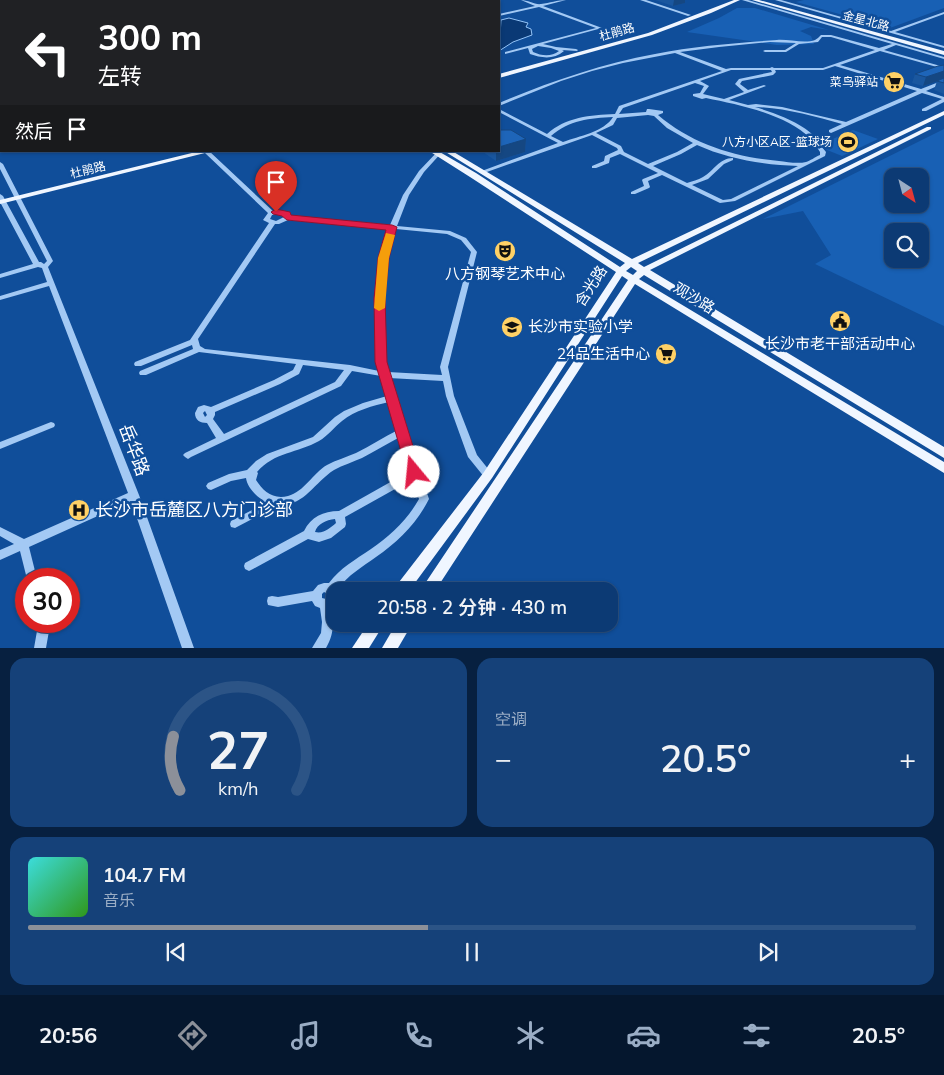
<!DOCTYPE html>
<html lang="zh">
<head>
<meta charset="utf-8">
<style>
  body { margin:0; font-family:Mulish,"Noto Sans SC",sans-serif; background:#154179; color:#f1f3f6; height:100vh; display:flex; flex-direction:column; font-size:19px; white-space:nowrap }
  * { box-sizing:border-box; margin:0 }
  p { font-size:16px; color:#9aadc5 }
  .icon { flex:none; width:28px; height:28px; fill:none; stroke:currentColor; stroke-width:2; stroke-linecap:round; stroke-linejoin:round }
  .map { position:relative; height:648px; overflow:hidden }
  .panel { display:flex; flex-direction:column; gap:10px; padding:10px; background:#072040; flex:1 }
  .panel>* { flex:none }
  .guide { position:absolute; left:0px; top:0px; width:500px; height:152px; box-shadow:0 1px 4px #0004,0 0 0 1px #2c5486; background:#202124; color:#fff; overflow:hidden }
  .needle { width:32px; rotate:144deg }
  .tools { position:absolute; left:884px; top:168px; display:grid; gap:10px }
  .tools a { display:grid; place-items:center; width:45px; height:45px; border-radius:10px; background:#0c3a74; box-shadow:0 1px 4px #0004,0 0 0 1px #2c5486; font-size:25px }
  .speed { position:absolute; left:15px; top:568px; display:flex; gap:10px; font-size:25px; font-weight:700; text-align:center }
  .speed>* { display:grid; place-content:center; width:65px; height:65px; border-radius:50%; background:#0c3a74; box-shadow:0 1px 4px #0004,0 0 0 1px #2c5486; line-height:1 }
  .speed .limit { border:8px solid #d22; background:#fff; color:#111 }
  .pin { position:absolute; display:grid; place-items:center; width:42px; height:42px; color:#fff; margin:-51px -21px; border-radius:50% 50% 50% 0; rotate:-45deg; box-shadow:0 0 5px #0007 }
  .pin .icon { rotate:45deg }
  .me { position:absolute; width:55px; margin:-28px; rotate:343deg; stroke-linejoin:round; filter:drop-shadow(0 0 4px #0008) }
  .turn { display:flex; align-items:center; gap:18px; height:105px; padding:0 15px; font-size:22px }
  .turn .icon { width:65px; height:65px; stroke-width:2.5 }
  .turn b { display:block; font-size:35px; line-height:42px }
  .then { display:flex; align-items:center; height:48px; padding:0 15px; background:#0003; gap:10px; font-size:19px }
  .big { font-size:38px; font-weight:600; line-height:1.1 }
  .panel .widget { flex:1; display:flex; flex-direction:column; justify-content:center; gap:8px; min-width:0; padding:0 18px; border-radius:15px; background:#154179 }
  .panel .dial { align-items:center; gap:0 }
  .dial svg { height:130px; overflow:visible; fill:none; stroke:#2c5486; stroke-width:7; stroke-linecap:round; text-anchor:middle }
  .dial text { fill:#f1f3f6; stroke:none }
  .song { display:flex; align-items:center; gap:15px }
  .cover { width:60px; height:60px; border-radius:8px; background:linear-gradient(135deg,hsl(180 70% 55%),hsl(110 70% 35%)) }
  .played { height:5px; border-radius:2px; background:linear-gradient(90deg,#8c9099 45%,#2c5486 45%) }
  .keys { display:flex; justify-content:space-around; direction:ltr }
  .heat { display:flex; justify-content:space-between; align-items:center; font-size:28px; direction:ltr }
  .panel .tiles { flex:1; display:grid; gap:10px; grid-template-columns:1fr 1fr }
  .widget:last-child { grid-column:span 2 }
  .trip { position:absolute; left:326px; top:582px; width:292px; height:50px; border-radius:15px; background:#0c3a74; box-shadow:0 1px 4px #0004,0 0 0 1px #2c5486; font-weight:600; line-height:50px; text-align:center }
  .dock { display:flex; height:80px; justify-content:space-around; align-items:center; background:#05172e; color:#9aadc5 }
  .dock .icon { width:35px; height:35px }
  .dock .current { color:#8c9099 }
  .dock b { font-size:22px; color:#f1f3f6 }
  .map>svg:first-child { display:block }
</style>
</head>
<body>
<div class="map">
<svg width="944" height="648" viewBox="0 0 944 648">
  <rect width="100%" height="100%" fill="#104e9a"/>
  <g fill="#1860b4" fill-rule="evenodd">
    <polygon points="804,0 944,0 944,8 890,28 796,2"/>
    <polygon points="737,8 755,8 829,30 811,27 800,31 811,36 814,44 777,45 687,32 719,18"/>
    <path d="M 944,129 L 944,326 L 815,264 L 831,255 L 803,211 L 763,219 ZM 920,176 L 920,204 L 892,204 L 892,176 ZM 892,231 L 920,231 L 920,259 L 892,259 Z"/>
    <polygon points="853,130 878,139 842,156 817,146"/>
  </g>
  <polygon fill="#0a3975" stroke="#94c4f8" points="509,18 528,23 526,27 531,29 532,35 513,42 499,51 501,20"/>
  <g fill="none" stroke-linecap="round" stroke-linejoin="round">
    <g fill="#a3c9f4" fill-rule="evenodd">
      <polygon points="136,0 141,0 142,1 138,1"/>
      <path d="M 521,0 C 528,0 535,5 541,4 C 550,3 557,0 566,0 L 543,6 L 602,28 L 543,44 L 556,47 L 576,49 L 578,50 L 577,51 L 562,50 L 564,51 C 554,60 541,58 530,54 L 528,48 L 505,54 L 505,52 L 596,28 L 539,7 L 499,16 L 499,14 L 535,6 ZM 538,46 L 551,48 L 559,51 C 551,57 542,56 533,52 L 532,49 Z"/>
      <polygon points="640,0 646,0 691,15 688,16"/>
      <path d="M 742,0 L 748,0 L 944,57 L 944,59 L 896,45 L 884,50 L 944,67 L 944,69 L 880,51 L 840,65 L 921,89 L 944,80 L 944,83 L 926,91 L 944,97 L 944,102 L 926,111 L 922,111 L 922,109 L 942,99 L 922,93 L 831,133 L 829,132 L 829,130 L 842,124 C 814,116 784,108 755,107 C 775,113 803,123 816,138 C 820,143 822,148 826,152 L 825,156 L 735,201 L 720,203 L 662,175 L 648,181 L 650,187 L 649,188 L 635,194 L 631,194 L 631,192 L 644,186 L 642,180 L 643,179 L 658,173 L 620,154 L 610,158 L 609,163 L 596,168 L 592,168 L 592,166 L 604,161 L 605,156 L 618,150 L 617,148 L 592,135 L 484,173 L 482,174 L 479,172 L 558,143 L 499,112 L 499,109 L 547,134 C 566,117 590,115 615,114 L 619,106 L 722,71 L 675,53 L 623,63 L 592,71 L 561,81 L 499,106 L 499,103 C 549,82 601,64 655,54 C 695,46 736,43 777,40 C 788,39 805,44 815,40 C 817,39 819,37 821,35 L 831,35 L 879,48 L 892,44 ZM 822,37 L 831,37 L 875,50 L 823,68 L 774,68 L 772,67 L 770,68 L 731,68 L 726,69 L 680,52 L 719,47 L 770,42 L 796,43 L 785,50 L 765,50 L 763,51 L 765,52 L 786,52 L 799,44 L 818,42 ZM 835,66 L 917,91 L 846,122 L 782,107 L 756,104 L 748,105 L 729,100 L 766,86 L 764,85 L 748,90 L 740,84 L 742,81 L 773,75 L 776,72 L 775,70 L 823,70 ZM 731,70 L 771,70 L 772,72 L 739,79 L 735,84 L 744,92 L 724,99 L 703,94 L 709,86 L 700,81 ZM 695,83 L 704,86 L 700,93 L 693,94 L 693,96 L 702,99 L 706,98 C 740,105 786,114 811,139 C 815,143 817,148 820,152 L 820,155 C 815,157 810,161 806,162 C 798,164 787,162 779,161 C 734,157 692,144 658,115 L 663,113 L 663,111 L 649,109 L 647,109 L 646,112 L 619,114 L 623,108 ZM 648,115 L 654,116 L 667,128 L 693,143 L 677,152 L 648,164 L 624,152 L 621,146 L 596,133 L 613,125 L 617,118 ZM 613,117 C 604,132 579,136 563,142 L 551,136 C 569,120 590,118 613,117 ZM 697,145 C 728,159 764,165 798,166 L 731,199 L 723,200 L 692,185 L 708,179 L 724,164 L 733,160 L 733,158 C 719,158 714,171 703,177 C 698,180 692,181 687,183 L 653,166 L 681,154 Z"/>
      <polygon points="775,0 781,0 891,31 944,12 944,14 895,32 944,46 944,48"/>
      <rect x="0" y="30" width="1" height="2"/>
      <rect x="0" y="41" width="1" height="3"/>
      <polygon points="0,132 1,133 1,135 0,136"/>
      <path d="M 205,151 L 209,151 L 273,211 L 276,210 L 289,213 L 290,216 L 390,225 L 403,195 L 419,171 L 438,151 L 443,151 L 424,172 L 409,195 L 397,226 L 450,231 L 466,238 L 477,252 L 448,367 L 454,396 L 477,455 L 493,475 L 491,478 L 488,479 L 485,478 L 468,457 L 446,396 L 443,381 L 389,378 L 429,499 C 417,523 398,542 376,557 C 362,567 348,575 337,590 L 338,591 L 335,591 L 335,606 L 331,608 C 334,623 334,634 326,648 L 312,648 L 321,633 L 322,622 L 320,608 L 315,606 L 312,601 L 278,607 L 268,605 L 267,601 L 268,597 L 272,596 L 278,597 L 313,591 L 318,585 L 324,583 L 329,583 C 340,568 355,560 371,549 C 390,536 408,519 419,499 L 413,479 L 345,517 L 346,524 L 345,527 L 331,538 L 319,542 L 308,539 L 253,569 L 249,571 L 245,569 L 244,566 L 245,563 L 304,531 C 311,517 323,511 339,511 L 410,471 L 400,437 C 387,444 375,451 362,458 C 353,462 343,465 334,470 C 312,484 301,513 269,503 L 260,515 L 235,528 L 231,527 L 230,524 L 231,521 L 254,509 L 261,499 C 254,494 247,486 246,478 L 231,481 L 211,490 L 208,489 L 206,486 L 208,483 L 229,474 L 247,470 L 256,461 L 267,454 L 313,437 L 335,417 L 344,411 L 363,403 L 387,396 L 381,376 L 352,371 L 341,386 L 191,457 L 188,459 L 185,457 L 183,455 L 185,453 L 216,438 L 207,423 C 200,423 195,420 195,413 L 198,407 L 204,405 L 211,407 L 274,380 L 293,370 L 296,364 L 199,352 L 146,375 L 140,375 L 139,373 L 140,371 L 193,349 L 192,345 L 141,366 L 135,366 L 134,364 L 135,362 L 190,340 L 269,223 L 263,220 L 268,213 L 205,153 ZM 276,214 L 284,215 L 284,217 L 276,221 L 270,219 L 272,215 ZM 288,220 L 389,229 C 376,277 372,321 379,371 L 350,365 L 205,349 L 200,346 L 198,339 L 275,224 L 279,224 ZM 396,229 L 447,234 L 461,240 L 471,252 L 440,367 L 442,375 L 388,372 C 380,322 382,278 396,229 ZM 303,365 L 344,370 L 335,382 L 224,434 L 213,419 L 215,415 L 215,412 L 280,384 L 299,374 ZM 389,402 L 398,430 C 384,437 370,446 356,453 C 347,457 336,460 327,465 C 313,473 304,492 288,496 C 273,500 263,491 256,480 L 258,473 L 257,472 C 274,452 298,453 319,441 C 328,436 334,427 342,421 C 355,410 373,406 389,402 ZM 205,411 L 207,415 L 205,417 L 203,413 ZM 335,519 L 336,523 C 330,528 324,534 315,532 C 317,524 326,520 335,519 ZM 324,592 L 328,594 L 328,598 L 326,599 L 322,598 L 322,594 Z"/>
      <polygon points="0,162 3,164 53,261 48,267 139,495 194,648 182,648 131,501 29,547 37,579 27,579 20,551 0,560 0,550 14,544 0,536 0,527 24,539 128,493 49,286 0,300 0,296 47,282 42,268 38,267 0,278 0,274 33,264 0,202 0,194 3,196 39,262 41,262 44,264 47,261 0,169"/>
      <polygon points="51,422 54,423 55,425 54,427 0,449 0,442"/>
      <polygon points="36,621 48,621 49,631 46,648 34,648 37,631"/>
    </g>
    <g fill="#f0f6ff" fill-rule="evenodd">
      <polygon points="734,0 740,0 711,13 652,35 499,78 499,74 648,33"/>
      <polygon points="752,0 759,0 944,51 944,55"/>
      <path d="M 944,111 L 944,115 L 638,263 L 644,267 L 927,127 L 931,127 L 931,129 L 650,270 L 944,447 L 944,458 L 644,275 L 639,279 L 944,462 L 944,473 L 635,284 L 435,591 L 420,591 L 628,280 L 622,276 L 492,478 L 409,591 L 394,591 L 396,586 L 484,472 L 616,272 L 470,177 L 429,151 L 438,151 L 476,173 L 620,267 L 625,263 L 444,151 L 452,151 L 632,259 ZM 631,267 L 637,271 L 633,275 L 626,271 Z"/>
      <polygon points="200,151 213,151 0,204 0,200"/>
      <polygon points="368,624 384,624 369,648 352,648"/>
      <polygon points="396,624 412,624 398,648 382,648"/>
    </g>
    <rect fill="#fff" fill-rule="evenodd" x="0" y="37" width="1" height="4"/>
  </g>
  <g fill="#1a579f">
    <polygon points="655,0 685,0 685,3 673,6"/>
    <polygon points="944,65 944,94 934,90 937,81 923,86 912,83 915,74"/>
    <polygon points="526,139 525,152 496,161 483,152 483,151 499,151"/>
  </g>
  <g fill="#154782">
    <polygon points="10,0 67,0 59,1 11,1"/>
    <polygon points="488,0 500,0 499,8 499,1 482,1"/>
    <polygon points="674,0 685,0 685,3 673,6"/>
    <polygon points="944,71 944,79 923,86 926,77"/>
    <polygon points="526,139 525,152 496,161 496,151 499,151 499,147"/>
  </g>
  <g fill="#1e65b9" stroke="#154782">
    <polygon points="400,0 488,0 482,1 394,1"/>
    <polygon points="944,65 944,71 926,77 915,74 938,66"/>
    <polygon points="944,78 944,83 937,81"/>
    <polygon points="499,130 511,130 526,139 499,147"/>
  </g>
  <polygon fill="#e11d48" stroke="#92132f" points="276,209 290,212 291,215 392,225 397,227 389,258 385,298 387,362 421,472 419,475 409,475 407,472 375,362 374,298 378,258 386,230 287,220 282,216 273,214 271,212"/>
  <polygon fill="#f59e0b" points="386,233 395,235 389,258 385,308 379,311 374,308 378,258"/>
  <defs>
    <g id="supermarket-disc" transform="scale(1.125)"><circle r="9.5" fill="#ffd166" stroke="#104e9a"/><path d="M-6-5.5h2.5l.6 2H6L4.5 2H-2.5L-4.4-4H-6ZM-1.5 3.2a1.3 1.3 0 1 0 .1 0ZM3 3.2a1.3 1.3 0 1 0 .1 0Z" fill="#111"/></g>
    <g id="stadium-disc" transform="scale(1.125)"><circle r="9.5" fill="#ffd166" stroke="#104e9a"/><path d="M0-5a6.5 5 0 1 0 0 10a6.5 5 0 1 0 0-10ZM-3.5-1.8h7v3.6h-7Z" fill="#111"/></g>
    <g id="theatre-disc" transform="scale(1.125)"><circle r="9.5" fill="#ffd166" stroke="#104e9a"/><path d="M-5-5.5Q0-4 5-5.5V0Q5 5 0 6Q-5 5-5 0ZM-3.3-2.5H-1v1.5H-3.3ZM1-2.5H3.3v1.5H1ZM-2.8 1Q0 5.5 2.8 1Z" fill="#111"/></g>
    <g id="civic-disc" transform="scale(1.125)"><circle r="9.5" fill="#ffd166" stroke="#104e9a"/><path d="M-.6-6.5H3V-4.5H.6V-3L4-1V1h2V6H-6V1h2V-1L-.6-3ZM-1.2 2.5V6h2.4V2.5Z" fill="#111"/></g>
    <g id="school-disc" transform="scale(1.125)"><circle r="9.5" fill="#ffd166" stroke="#104e9a"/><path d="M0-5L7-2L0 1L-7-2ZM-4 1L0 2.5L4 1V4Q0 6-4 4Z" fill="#111"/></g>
    <g id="hospital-disc" transform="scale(1.125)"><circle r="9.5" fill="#ffd166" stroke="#104e9a"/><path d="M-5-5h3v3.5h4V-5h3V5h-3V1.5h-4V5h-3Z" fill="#111"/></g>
  </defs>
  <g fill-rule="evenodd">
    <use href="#supermarket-disc" x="894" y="82"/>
    <use href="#stadium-disc" x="848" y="142"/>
    <use href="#theatre-disc" x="505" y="251"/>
    <use href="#civic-disc" x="840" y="321"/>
    <use href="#school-disc" x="512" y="327"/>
    <use href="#supermarket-disc" x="666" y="354"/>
    <use href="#hospital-disc" x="79" y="510"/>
  </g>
  <g text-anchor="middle" stroke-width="5" stroke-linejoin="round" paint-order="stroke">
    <g font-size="12" fill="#fff" stroke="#104e9a">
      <text transform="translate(866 21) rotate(15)" y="4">金星北路</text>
      <text transform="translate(617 32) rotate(-16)" y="4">杜鹃路</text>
      <text transform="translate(88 170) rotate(-14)" y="4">杜鹃路</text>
    </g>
    <g font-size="12" fill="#fff" stroke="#104e9a" text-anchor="end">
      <text x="878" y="86">菜鸟驿站</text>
      <text x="832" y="146">八方小区A区-篮球场</text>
    </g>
    <g font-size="15" fill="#fff" stroke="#104e9a">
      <text x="505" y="279">八方钢琴艺术中心</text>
      <text x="528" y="332" text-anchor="start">长沙市实验小学</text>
      <text x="840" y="349">长沙市老干部活动中心</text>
      <text x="650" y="359" text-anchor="end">24品生活中心</text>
    </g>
    <g font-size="15" fill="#fff" stroke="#104e9a">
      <text transform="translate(591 286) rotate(-57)" y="5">含光路</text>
      <text transform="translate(694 298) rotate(31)" y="5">观沙路</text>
    </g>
    <g font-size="18" fill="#fff" stroke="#104e9a">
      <text transform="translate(134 450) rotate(69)" y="6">岳华路</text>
    </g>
    <g font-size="18" fill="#fff" stroke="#104e9a" text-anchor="start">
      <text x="95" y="516">长沙市岳麓区八方门诊部</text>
    </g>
  </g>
</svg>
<div class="tools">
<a><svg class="needle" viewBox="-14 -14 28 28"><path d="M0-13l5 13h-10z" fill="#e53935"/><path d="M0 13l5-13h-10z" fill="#9aadc5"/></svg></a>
<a><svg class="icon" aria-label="search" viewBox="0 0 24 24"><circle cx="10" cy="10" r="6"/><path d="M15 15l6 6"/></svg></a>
</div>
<div class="speed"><div class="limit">30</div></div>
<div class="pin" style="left:276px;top:212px;background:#d93025"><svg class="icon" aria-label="arrive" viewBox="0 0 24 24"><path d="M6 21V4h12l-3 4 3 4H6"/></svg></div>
<svg class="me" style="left:414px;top:472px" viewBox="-20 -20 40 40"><circle r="19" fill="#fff"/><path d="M0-13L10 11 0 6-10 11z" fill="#e11d48"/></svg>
<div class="trip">20:58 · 2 分钟 · 430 m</div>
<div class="guide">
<div class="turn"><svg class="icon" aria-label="left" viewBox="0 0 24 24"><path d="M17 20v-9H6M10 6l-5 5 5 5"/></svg><div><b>300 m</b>左转</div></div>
<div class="then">然后<svg class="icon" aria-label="arrive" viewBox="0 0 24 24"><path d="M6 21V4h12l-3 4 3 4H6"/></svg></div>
</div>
</div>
<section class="panel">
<div class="tiles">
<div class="widget dial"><svg viewBox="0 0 100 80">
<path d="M14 69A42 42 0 1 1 86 69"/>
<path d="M14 69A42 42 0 0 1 10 36" stroke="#8c9099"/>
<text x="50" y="56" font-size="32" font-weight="700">27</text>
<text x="50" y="72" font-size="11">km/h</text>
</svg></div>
<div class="widget"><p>空调</p>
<div class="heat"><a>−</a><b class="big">20.5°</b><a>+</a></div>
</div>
<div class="widget">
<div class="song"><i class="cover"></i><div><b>104.7 FM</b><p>音乐</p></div></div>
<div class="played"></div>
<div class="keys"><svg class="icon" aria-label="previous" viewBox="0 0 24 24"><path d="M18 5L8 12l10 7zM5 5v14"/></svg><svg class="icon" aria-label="pause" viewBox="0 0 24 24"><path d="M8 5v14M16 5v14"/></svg><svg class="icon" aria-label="next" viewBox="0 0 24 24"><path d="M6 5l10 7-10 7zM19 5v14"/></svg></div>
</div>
</div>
</section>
<nav class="dock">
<b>20:56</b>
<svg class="icon current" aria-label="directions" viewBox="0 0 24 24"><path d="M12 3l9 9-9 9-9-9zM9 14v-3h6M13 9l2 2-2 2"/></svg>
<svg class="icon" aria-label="music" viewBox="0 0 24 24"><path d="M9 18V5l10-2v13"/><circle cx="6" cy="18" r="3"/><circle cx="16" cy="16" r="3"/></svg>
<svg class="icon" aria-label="phone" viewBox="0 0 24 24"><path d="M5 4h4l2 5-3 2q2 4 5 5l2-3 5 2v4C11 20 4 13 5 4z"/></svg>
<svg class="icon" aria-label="climate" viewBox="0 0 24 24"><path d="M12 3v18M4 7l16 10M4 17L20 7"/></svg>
<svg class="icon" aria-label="car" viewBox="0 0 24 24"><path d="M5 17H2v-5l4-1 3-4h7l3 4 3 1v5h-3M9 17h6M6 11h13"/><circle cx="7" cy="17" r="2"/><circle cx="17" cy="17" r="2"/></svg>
<svg class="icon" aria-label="filters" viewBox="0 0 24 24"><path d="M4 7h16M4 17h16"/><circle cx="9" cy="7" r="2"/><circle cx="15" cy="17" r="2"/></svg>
<b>20.5°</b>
</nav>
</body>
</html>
